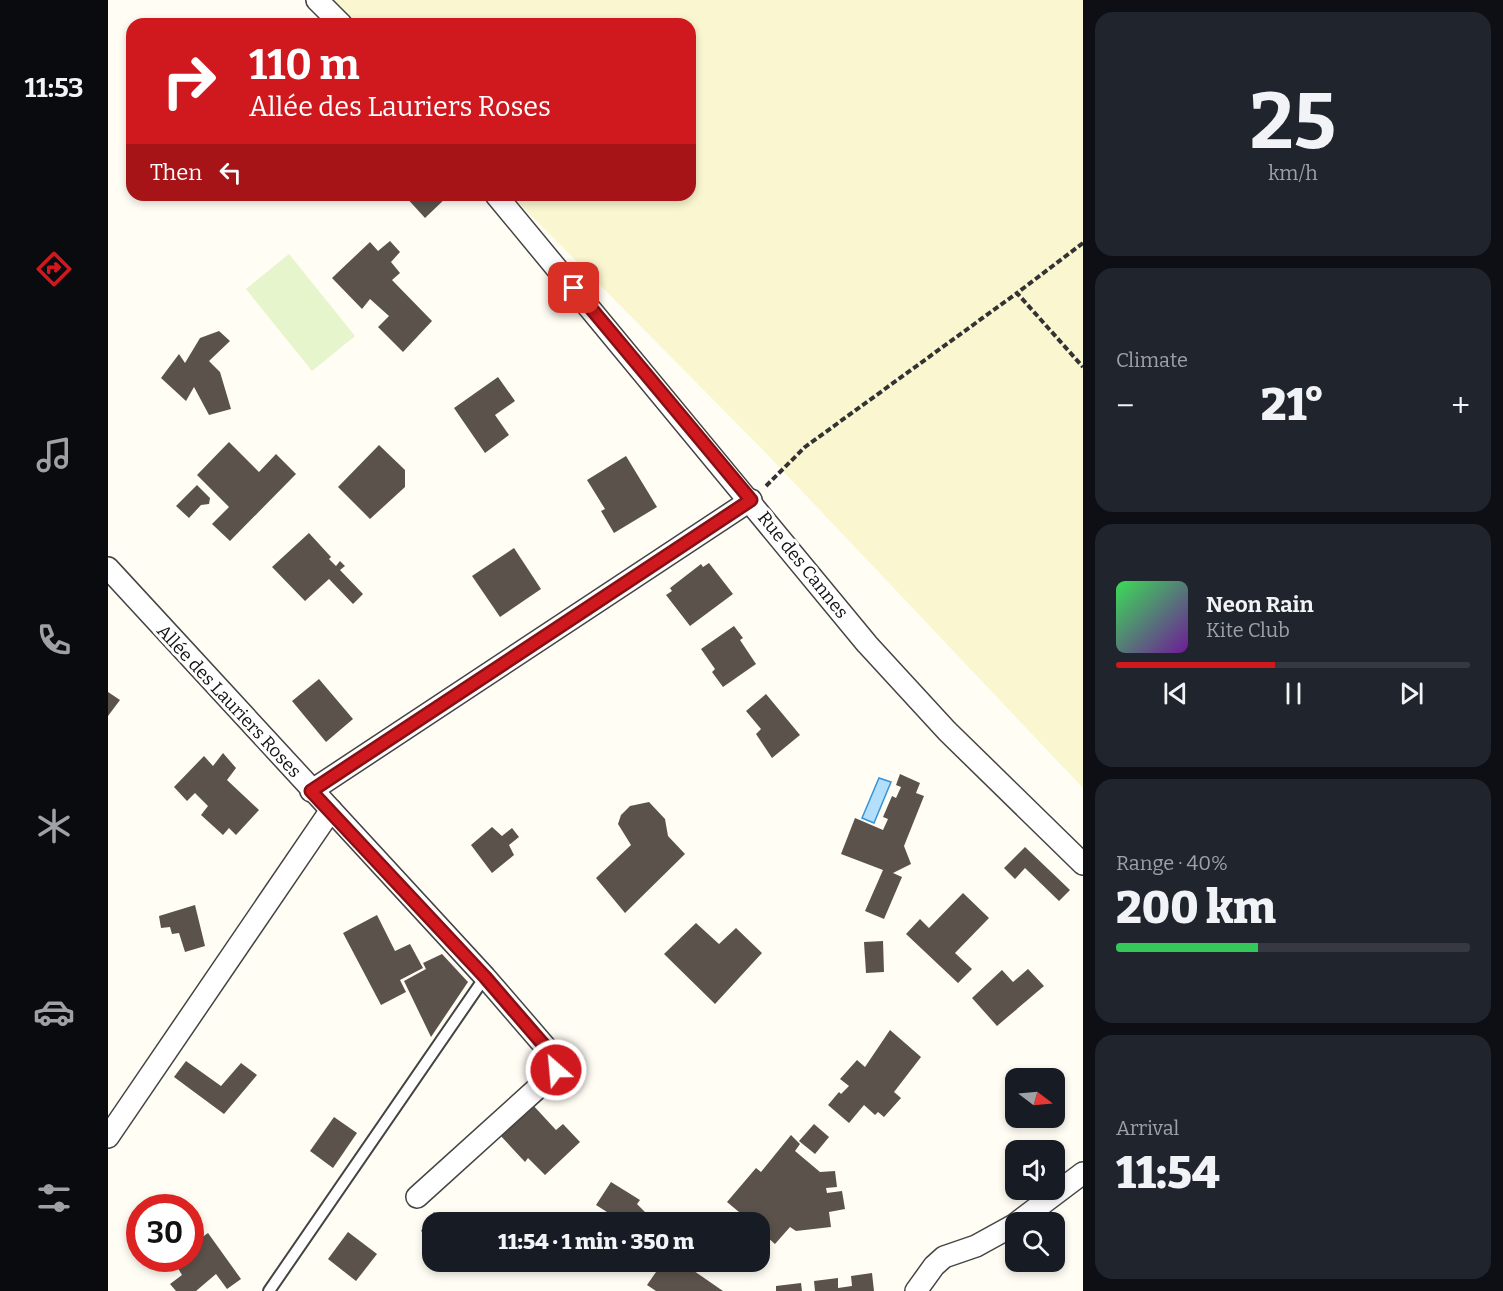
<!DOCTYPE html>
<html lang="en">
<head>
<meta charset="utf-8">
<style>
  body { margin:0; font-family:Bitter,serif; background:#20242c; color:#f1f3f6; height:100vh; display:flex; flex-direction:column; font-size:22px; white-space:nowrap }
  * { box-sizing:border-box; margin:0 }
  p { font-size:20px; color:#9ea1a6 }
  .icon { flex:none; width:33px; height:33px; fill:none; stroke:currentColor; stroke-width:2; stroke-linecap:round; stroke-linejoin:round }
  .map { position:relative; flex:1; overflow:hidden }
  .drawer { display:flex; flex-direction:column; gap:12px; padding:12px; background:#0d0f14; width:420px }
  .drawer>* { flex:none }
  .guide { position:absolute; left:18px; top:18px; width:570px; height:183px; border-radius:18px; box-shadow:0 3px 9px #0003; background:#d0191e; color:#fff; overflow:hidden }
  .needle { width:39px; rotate:106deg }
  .fabs { position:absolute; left:897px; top:1068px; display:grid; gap:12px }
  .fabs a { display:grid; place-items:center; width:60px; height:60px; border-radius:12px; background:#171b24; box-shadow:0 3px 9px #0003; font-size:30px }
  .speed { position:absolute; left:18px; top:1194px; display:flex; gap:12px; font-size:30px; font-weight:700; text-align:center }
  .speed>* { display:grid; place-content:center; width:78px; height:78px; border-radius:50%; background:#171b24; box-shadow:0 3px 9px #0003; line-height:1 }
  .speed .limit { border:9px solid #d22; background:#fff; color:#111 }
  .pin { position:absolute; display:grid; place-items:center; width:51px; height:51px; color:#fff; margin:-26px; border-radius:12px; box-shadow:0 3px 9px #0006 }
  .me { position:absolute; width:66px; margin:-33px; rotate:333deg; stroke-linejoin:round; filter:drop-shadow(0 0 4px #0008) }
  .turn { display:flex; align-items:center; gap:21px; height:126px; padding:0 24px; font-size:27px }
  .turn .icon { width:78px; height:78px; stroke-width:2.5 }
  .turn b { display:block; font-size:42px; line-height:51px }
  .then { display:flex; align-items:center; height:57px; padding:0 24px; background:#0003; gap:12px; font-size:22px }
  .big { font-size:45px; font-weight:800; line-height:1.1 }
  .drawer .widget { flex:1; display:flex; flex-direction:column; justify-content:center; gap:9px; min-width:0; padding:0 21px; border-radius:18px; background:#20242c }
  .drawer .dial { align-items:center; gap:0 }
  .dial b { font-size:78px; line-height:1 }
  .song { display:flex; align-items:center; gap:18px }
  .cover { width:72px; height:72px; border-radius:9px; background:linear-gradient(135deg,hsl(130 70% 55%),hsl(280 70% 35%)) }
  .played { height:6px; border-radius:3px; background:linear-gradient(90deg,#d0191e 45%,#363941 45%) }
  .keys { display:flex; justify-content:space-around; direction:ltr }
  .heat { display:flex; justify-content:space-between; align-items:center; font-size:33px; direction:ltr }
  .charge { height:9px; border-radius:4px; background:linear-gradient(90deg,#34c759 40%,#363941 0) }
  .trip { position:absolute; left:314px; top:1212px; width:348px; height:60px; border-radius:18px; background:#171b24; box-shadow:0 3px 9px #0003; font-weight:800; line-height:60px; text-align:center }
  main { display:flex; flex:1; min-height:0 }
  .tab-bar { display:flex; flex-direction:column; width:108px; justify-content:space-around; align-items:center; background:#090b0e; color:#9ea1a6 }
  .tab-bar .icon { width:42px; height:42px }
  .tab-bar .selected { color:#d0191e }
  .tab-bar b { font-size:27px; color:#f1f3f6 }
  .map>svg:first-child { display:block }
</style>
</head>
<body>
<main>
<nav class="tab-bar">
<b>11:53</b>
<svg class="icon selected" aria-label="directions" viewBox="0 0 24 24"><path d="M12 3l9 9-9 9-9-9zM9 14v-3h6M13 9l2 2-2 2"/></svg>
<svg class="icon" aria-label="music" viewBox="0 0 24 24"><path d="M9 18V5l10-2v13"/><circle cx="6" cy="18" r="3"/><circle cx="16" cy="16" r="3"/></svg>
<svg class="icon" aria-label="phone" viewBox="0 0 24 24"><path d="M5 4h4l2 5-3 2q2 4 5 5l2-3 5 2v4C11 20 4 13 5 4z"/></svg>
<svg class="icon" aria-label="climate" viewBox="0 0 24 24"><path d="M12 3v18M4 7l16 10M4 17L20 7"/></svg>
<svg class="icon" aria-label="car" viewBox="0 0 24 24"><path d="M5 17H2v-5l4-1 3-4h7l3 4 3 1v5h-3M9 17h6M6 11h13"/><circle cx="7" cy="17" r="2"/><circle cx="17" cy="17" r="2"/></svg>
<svg class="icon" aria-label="filters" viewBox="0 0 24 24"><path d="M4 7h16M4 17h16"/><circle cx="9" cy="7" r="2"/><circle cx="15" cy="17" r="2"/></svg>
</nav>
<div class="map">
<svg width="975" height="1291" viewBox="0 0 975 1291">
  <rect width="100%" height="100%" fill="#fffdf4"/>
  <polygon fill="#f9f6d0" points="211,0 975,0 975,788 656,451 403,195 582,195 582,24 234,24"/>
  <polygon fill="#e6f5cb" points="181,254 247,336 204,371 138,289"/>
  <polygon fill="#b3dffc" stroke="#3294db" stroke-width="1.5" points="771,778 783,782 766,823 754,818"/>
  <g fill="#5b524b">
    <polygon points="296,195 341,195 317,218"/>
    <polygon points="282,241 292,252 283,262 292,273 284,280 324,321 295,352 270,327 281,316 262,299 254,309 224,278 262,242 270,251"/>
    <polygon points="111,331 122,341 101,361 112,372 123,409 101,415 86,387 78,401 53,378 71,354 77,363 92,338"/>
    <polygon points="390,377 407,401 387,415 401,435 377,453 346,408"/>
    <polygon points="121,442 151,472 168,454 188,474 122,541 104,524 121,507 89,475"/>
    <polygon points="271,445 297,470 297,487 262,519 230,487"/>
    <polygon points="518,456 549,507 506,533 493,511 497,509 479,480"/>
    <polygon points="89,485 102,498 101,504 93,505 81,518 68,506"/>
    <polygon points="201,533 223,557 221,559 228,566 232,561 237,566 232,570 255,594 245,604 221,579 197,601 164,567"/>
    <polygon points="406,548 433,589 392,617 364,576"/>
    <polygon points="601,563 625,594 582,626 558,595 564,591 562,588 593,564 595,567"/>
    <polygon points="626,626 635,638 632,640 648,664 615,687 604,672 607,669 593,649"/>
    <polygon points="211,679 245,719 218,742 184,701"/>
    <polygon points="0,692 12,700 0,716"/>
    <polygon points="658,694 692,735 664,758 648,734 653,729 638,711"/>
    <polygon points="115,753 128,768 119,780 151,810 128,835 121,828 115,835 93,815 100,806 87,793 79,801 66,787 96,756 105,766"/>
    <polygon points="792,774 812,783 808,793 816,796 796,846 803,864 785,873 794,877 776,919 757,911 775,870 733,854 747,818 775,830 780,819 775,817 784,796 788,798 793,787 788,785"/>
    <polygon points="541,802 557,819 560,836 577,854 517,913 488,878 523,845 510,824 513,815 522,806"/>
    <polygon points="384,827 394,836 404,828 411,837 401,845 406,855 384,873 363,845"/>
    <polygon points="917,847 962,890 951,901 917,868 907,879 896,868"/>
    <polygon points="855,893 881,918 847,953 864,969 850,983 798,934 812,919 821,928"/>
    <polygon points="87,905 97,946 77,952 71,933 64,934 62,927 53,928 51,916"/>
    <polygon points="269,915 287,951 302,944 315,968 292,980 298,992 273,1005 235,933"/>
    <polygon points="588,923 611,944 628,928 654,953 607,1004 556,954"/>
    <polygon points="775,941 776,972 758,973 756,942"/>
    <polygon points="334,954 360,982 323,1037 296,981 318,969 315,963"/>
    <polygon points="920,969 936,986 889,1026 864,998 894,970 905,982"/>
    <polygon points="782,1030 813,1057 786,1092 793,1098 776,1117 770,1112 767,1115 756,1105 741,1123 720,1105 731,1092 733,1094 741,1086 732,1079 749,1060 757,1067"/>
    <polygon points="78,1061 113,1086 133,1063 149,1075 116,1114 66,1077"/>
    <polygon points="423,1103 448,1130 455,1124 472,1142 437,1175 420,1158 417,1162 391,1134"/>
    <polygon points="226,1117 249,1133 225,1168 202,1151"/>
    <polygon points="706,1124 721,1137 707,1154 691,1141"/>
    <polygon points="683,1135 692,1144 687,1151 712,1172 727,1171 729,1187 718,1188 719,1193 734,1191 737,1209 721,1212 723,1227 688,1231 682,1227 667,1244 651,1230 651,1222 643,1222 619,1202 648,1168 653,1172"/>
    <polygon points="503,1182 532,1200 529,1204 544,1219 542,1222 508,1222 510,1219 488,1205"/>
    <polygon points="326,1212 341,1222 324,1222 324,1239 313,1231"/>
    <polygon points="240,1232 269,1254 248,1281 220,1259"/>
    <polygon points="100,1233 133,1279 119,1289 108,1274 88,1291 68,1291 62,1284 74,1275 64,1258 82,1258 82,1246"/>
    <polygon points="555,1262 573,1262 615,1291 548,1291 539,1285"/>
    <polygon points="764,1273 766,1291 707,1291 706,1281 730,1278 730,1288 744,1286 743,1276"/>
    <polygon points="693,1283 694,1291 668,1291 668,1286"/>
  </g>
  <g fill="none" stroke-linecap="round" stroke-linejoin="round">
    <g stroke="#444" stroke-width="14">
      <polyline id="lane" points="161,1291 377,977"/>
    </g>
    <g stroke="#444" stroke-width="24">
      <g id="street">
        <polyline points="209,0 233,24"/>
        <polyline points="388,195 759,644 839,731 975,864"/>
        <polyline points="0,568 377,977 447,1058 449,1066 445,1074 309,1197"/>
        <polyline points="203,791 643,500"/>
        <polyline points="0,1137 223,810"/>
        <polyline points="910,1222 975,1173"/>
        <polyline points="808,1291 826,1266 836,1257 868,1246 908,1224"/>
      </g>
    </g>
    <g stroke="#333" stroke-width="4" stroke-dasharray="6 3" stroke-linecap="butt">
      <polyline points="975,243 909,293 975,367"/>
      <polyline points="658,486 697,447 909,293"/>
    </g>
    <use href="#lane" stroke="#fff" stroke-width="10"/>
    <use href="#street" stroke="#fff" stroke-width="21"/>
  </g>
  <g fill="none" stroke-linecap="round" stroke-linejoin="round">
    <g stroke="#871014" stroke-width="15">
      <polyline id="route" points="448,1070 447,1058 377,977 203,791 643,500 466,288"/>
    </g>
    <use href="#route" stroke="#d0191e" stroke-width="10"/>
  </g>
  <g text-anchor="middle" stroke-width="6" stroke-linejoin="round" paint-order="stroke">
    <g font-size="18" fill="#111" stroke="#fff">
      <text transform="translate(695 565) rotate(51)" y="6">Rue des Cannes</text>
      <text transform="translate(121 701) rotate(47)" y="6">Allée des Lauriers Roses</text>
    </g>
  </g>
</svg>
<div class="fabs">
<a><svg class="needle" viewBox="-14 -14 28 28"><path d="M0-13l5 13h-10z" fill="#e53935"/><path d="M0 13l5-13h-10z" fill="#9ea1a6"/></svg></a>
<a><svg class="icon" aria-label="sound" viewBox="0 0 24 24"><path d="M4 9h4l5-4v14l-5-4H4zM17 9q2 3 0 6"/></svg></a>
<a><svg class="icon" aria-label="search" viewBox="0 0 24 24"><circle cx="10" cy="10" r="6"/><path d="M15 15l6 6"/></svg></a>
</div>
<div class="speed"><div class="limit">30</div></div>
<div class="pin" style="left:466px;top:288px;background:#d93025"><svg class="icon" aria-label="arrive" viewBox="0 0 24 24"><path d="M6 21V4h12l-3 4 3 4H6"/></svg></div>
<svg class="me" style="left:448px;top:1070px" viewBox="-20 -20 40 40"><circle r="17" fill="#d0191e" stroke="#fff" stroke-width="3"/><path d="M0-11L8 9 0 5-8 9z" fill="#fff"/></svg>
<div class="trip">11:54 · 1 min · 350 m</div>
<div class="guide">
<div class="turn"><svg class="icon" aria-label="right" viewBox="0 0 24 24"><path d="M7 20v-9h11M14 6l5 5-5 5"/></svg><div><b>110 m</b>Allée des Lauriers Roses</div></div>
<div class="then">Then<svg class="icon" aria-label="left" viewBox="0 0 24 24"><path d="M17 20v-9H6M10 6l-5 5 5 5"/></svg></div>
</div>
</div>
<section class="drawer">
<div class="widget dial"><b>25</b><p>km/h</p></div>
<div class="widget"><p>Climate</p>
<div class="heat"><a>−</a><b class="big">21°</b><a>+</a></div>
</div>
<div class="widget">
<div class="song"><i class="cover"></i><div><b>Neon Rain</b><p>Kite Club</p></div></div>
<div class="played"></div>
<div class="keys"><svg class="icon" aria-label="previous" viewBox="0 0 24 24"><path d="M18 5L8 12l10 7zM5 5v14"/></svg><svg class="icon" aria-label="pause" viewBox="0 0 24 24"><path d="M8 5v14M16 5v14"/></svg><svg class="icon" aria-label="next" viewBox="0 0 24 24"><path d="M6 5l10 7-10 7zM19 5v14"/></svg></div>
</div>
<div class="widget"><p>Range · 40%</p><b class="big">200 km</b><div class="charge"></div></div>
<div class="widget"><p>Arrival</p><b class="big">11:54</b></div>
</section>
</main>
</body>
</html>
